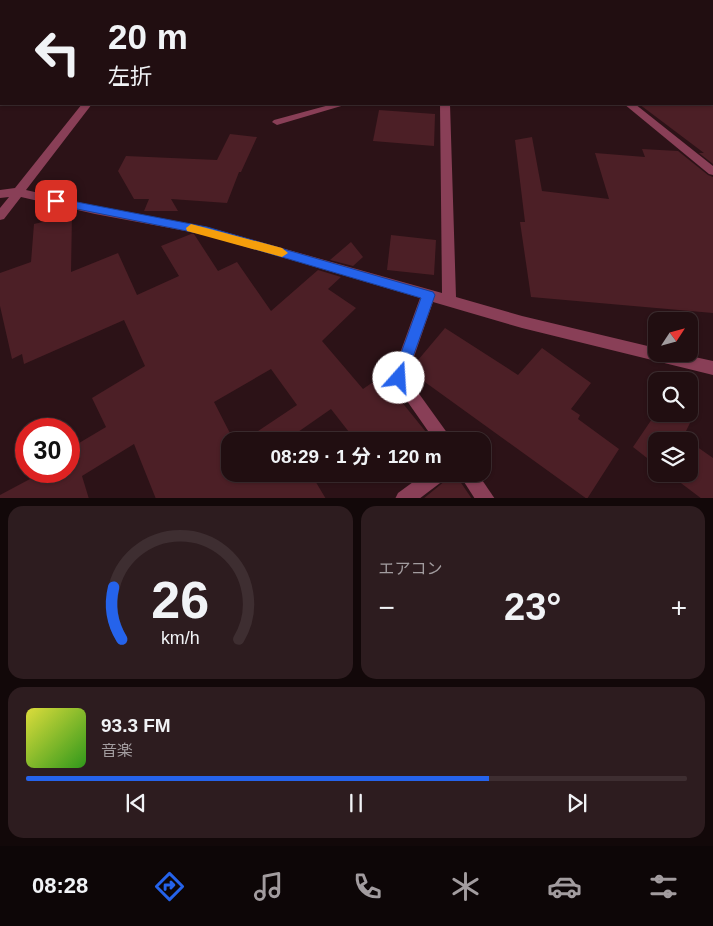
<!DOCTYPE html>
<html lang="ja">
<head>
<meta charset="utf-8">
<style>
  body { margin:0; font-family:Helvetica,"Noto Sans JP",sans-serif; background:#2d1c1f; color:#f1f3f6; height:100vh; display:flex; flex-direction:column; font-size:19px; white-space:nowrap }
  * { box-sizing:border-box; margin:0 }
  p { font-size:16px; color:#a29c9f }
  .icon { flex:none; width:28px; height:28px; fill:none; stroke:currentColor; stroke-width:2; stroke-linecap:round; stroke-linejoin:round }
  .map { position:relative; height:498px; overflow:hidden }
  .side { display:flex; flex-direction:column; gap:8px; padding:8px; background:#120809; flex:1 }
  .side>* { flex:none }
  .guide { position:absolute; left:0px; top:0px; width:714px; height:105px; box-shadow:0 1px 4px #0004,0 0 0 1px #3e2e31; background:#210e11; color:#f1f3f6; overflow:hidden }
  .needle { width:32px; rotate:54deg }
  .tools { position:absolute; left:648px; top:312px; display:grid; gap:10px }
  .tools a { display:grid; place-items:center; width:50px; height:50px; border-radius:10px; background:#210e11; box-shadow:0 1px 4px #0004,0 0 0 1px #3e2e31; font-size:25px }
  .speed { position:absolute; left:15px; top:418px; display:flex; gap:10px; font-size:25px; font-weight:700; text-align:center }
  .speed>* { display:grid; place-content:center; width:65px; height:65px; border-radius:50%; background:#210e11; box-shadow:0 1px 4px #0004,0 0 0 1px #3e2e31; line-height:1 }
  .speed .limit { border:8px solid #d22; background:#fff; color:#111 }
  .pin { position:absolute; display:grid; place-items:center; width:42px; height:42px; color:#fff; margin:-21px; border-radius:10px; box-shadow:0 2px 8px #0006 }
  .me { position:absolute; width:55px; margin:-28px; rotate:19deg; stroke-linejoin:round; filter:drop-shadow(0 0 4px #0008) }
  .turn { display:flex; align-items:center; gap:18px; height:105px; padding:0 25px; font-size:22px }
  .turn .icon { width:65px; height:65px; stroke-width:2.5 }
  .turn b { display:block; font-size:35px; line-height:42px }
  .big { font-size:38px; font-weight:700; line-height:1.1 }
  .side .tile { flex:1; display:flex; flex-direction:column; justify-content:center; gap:8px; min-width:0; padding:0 18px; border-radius:15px; background:#2d1c1f }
  .side .dial { align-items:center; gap:0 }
  .dial svg { height:130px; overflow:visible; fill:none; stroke:#3e2e31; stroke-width:7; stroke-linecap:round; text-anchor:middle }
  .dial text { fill:#f1f3f6; stroke:none }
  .song { display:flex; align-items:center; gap:15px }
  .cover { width:60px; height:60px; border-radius:8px; background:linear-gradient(135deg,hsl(60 70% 55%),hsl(110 70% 35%)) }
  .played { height:5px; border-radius:2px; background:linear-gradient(90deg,#2563eb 70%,#3e2e31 70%) }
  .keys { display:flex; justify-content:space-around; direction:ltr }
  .heat { display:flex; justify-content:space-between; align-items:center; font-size:28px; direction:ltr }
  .side .tiles { flex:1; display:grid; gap:8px; grid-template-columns:1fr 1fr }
  .tile:last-child { grid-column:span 2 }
  .trip { position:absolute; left:221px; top:432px; width:270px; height:50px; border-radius:15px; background:#210e11; box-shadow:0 1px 4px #0004,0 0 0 1px #3e2e31; font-weight:700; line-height:50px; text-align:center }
  .tab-bar { display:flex; height:80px; justify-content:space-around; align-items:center; background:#0d0607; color:#a29c9f }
  .tab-bar .icon { width:35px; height:35px }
  .tab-bar .active { color:#2563eb }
  .tab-bar b { font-size:22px; color:#f1f3f6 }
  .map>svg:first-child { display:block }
</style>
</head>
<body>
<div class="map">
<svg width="713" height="499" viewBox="0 0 713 499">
  <rect width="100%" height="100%" fill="#2c1217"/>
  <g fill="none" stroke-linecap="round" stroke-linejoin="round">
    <g fill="#4a0d3a" fill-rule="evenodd">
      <rect x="0" y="20" width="1" height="18"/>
      <rect x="712" y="40" width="1" height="20"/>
    </g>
  </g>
  <g fill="#4c1f26">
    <polygon points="639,104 713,104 713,164 699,153 704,153"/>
    <polygon points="379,110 435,114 434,146 373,141"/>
    <polygon points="230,134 257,137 241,172 239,172 227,203 171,199 178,211 144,211 149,199 134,199 118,171 126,156 217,160"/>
    <polygon points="532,137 542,191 609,199 595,153 645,157 642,149 678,151 708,175 713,177 713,313 531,297 520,222 525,222 515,140"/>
    <polygon points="72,215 71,272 118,253 137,295 179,276 161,246 191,234 194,234 218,271 237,262 271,311 318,270 341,277 328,289 356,308 322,341 363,389 376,380 389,394 392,390 426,432 415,441 356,441 331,409 285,441 243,441 297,405 271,369 214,402 234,441 230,441 230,474 311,474 326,499 156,499 134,444 82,476 89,499 0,499 0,495 45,471 69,471 69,458 77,454 74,446 106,427 92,398 145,366 124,320 24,364 22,354 12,359 0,306 0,273 31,262 34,224"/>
    <polygon points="391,235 436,240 434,275 387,270"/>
    <polygon points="351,242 363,257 353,266 330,260"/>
    <polygon points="445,328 518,375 542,348 591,383 571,409 580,415 578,419 619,449 587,499 411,372 413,366"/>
    <polygon points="689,398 699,405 683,437 713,458 713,499 702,499 669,474 689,474 689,441 656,441 656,465 633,447 654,416 649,413 656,401 656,414 689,414"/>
    <polygon points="450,474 455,474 472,499 423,499 445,481"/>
  </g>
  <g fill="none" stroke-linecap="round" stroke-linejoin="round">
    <g fill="#893f57" fill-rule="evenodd">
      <polygon points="85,0 93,0 93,1 86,1"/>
      <polygon points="481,0 490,0 491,1 482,1"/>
      <polygon points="710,1 713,1 713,5 712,1"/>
      <rect x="0" y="17" width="1" height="4"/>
      <rect x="712" y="38" width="1" height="4"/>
      <rect x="712" y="59" width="1" height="6"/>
      <polygon points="82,104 92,104 26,190 95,206 207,227 442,293 440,104 450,104 456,297 522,316 656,348 656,354 681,354 713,361 713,375 522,328 433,302 407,377 453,441 435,441 391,378 420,298 207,235 95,214 21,197 4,219 0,220 0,208 9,197 0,198 0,190 15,188"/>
      <polygon points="333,104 348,104 277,125 272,122 274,120"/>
      <polygon points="624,104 635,104 713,166 713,175 709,174"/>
      <polygon points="424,474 447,474 444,480 419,499 395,499 398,493"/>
      <polygon points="459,474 478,474 495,499 475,499"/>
    </g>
  </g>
  <polygon fill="#2563eb" stroke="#184099" points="56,198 207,227 433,292 435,295 404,382 399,384 394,382 392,378 421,298 207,235 52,204 51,201"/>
  <polygon fill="#f59e0b" points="191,224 282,248 288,253 282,257 187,231 186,228"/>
</svg>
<div class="tools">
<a><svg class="needle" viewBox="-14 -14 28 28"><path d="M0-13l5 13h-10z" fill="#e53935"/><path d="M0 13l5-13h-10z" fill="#a29c9f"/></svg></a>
<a><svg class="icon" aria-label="search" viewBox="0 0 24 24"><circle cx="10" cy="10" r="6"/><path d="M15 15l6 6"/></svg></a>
<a><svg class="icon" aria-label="layers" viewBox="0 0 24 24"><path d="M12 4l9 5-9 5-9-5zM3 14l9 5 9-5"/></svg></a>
</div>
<div class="speed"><div class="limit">30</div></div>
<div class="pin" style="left:56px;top:201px;background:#d93025"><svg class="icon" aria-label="arrive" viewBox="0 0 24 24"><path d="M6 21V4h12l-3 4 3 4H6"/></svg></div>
<svg class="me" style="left:399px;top:378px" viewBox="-20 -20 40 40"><circle r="19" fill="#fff"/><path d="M0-13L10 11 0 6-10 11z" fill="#2563eb"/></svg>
<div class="trip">08:29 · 1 分 · 120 m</div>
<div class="guide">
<div class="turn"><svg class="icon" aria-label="left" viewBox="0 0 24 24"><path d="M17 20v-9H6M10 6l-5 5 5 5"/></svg><div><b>20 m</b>左折</div></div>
</div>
</div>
<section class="side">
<div class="tiles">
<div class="tile dial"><svg viewBox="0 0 100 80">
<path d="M14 69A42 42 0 1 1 86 69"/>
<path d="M14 69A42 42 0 0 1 9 37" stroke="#2563eb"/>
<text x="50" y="56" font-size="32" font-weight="700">26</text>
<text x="50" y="72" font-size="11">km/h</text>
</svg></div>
<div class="tile"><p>エアコン</p>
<div class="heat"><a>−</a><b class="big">23°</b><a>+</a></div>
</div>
<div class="tile">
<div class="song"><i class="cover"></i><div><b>93.3 FM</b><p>音楽</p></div></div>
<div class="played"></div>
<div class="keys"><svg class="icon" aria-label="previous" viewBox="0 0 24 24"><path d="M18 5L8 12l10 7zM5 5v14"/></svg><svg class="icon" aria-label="pause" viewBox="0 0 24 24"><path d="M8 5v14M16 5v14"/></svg><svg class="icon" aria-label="next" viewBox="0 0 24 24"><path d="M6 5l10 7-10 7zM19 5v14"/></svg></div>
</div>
</div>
</section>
<nav class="tab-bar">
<b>08:28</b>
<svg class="icon active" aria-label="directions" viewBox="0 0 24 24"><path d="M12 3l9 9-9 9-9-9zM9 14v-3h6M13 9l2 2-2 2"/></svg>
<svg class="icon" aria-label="music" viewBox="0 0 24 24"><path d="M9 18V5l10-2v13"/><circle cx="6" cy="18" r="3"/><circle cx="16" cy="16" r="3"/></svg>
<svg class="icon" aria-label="phone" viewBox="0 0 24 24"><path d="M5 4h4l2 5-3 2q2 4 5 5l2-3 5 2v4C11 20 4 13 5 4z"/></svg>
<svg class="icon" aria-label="climate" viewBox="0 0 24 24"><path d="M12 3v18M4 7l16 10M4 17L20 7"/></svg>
<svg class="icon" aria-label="car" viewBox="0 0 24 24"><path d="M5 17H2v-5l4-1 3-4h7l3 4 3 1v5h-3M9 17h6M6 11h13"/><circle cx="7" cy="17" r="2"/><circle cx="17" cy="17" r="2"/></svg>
<svg class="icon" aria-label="filters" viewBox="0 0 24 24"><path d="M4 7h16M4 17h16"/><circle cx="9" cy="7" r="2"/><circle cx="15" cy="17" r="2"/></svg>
</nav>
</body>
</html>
